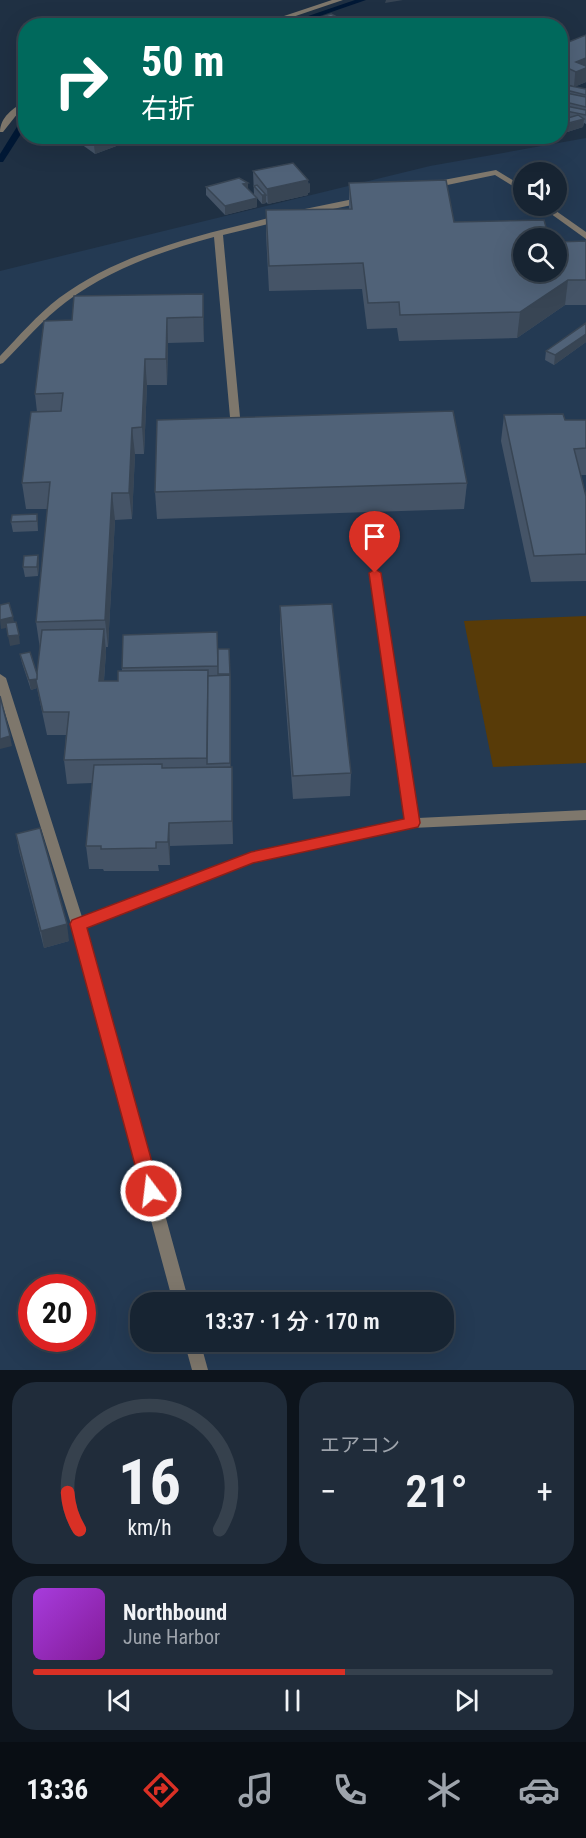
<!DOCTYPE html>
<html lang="ja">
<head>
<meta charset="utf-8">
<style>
  body { margin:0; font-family:"Roboto Condensed","Noto Sans JP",sans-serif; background:#202c3a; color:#f1f3f6; height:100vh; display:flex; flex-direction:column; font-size:22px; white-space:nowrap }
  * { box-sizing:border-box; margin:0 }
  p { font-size:20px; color:#9ea4ac }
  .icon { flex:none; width:33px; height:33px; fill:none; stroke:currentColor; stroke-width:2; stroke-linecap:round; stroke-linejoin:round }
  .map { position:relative; height:1370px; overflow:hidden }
  .sheet { display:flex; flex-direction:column; gap:12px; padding:12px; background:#0d141c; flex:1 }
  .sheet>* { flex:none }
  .top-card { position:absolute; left:18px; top:18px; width:550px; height:126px; border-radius:24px; box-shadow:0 6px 24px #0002,0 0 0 2px #36414d; background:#00695c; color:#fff; overflow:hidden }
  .fabs { position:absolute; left:513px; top:162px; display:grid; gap:12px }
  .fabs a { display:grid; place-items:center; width:54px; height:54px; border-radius:50%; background:#172432; box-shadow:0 6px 24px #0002,0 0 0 2px #36414d; font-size:30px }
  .speed { position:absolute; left:18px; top:1274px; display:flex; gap:12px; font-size:30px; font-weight:700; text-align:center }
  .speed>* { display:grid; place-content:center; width:78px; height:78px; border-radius:50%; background:#172432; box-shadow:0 6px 24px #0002,0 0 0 2px #36414d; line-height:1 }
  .speed .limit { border:9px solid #d22; background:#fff; color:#111 }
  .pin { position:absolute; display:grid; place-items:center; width:51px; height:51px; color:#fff; margin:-62px -26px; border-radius:50% 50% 50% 0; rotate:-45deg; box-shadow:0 0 6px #0007 }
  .pin .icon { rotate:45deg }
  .me { position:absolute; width:66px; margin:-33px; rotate:345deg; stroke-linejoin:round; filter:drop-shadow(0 0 4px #0008) }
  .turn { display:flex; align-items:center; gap:21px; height:126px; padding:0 24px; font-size:27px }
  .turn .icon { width:78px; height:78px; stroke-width:2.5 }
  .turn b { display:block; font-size:42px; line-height:51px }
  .big { font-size:45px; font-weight:600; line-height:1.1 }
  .sheet .card { flex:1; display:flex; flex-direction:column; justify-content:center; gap:9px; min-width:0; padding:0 21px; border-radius:24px; background:#202c3a }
  .sheet .dial { align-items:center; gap:0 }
  .dial svg { height:156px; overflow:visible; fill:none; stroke:#36414d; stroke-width:7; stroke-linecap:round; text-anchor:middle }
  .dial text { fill:#f1f3f6; stroke:none }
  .song { display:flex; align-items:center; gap:18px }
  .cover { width:72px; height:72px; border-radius:9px; background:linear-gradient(135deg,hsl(280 70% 55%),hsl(290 70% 35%)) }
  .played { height:6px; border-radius:3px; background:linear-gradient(90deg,#d93025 60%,#36414d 60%) }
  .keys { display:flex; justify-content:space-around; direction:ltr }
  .heat { display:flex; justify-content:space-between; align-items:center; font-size:33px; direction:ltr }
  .sheet .tiles { flex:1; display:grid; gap:12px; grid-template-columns:1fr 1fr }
  .card:last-child { grid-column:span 2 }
  .trip { position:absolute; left:130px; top:1292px; width:324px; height:60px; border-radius:24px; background:#172432; box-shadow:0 6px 24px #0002,0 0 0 2px #36414d; font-weight:600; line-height:60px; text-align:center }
  .tabs { display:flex; height:96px; justify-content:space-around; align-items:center; background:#090e14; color:#9ea4ac }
  .tabs .icon { width:42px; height:42px }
  .tabs .active { color:#d93025 }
  .tabs b { font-size:27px; color:#f1f3f6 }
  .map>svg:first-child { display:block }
</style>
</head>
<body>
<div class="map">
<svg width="586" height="1370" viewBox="0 0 586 1370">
  <rect width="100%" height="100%" fill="#1f3043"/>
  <path fill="#243a53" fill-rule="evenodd" d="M 586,138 L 586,1370 L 0,1370 L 0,271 L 430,166 ZM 524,172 L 556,172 L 556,206 L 524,206 ZM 524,238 L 556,238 L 556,272 L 524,272 ZM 32,1287 L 82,1287 L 82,1338 L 32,1338 ZM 141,1302 L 444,1302 L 444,1341 L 141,1341 Z"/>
  <polygon fill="#583b08" points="586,616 586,763 493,767 464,621"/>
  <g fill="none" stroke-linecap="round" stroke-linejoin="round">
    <g fill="#001835" fill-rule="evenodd">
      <polygon points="355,0 366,0 291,26 279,26"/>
      <polygon points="23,117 26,117 26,126 3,162 0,162 0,154"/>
    </g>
    <g fill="#7e776c" fill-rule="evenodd">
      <polygon points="496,170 524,187 524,193 495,175 433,188 429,185 433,182"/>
      <polygon points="363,197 367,200 366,202 300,216 296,213 300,210"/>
      <polygon points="540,206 549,206 586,232 586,239"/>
      <path d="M 281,215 L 284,216 L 284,220 L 223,235 L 240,417 L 239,419 L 235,420 L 230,417 L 214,237 C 162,251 110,269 66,302 C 43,319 24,342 3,363 L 0,364 L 0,356 C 19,336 37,315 59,298 C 124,250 205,234 281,215 Z"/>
      <polygon points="375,569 381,573 418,818 586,810 586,820 412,828 253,863 86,927 189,1302 173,1302 71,924 0,697 0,674 6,678 82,917 251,853 405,820 369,573"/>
      <polygon points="184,1341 200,1341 208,1370 192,1370"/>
    </g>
    <g fill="#7e776c" fill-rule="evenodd">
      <polygon points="332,0 343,0 266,26 254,26"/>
      <path d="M 26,102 L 26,108 L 18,113 L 3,132 L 0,132 C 0,118 13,107 26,102 Z"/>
    </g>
  </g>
  <g fill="#455467">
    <polygon points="561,45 586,82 574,87 586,89 586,124 584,123 583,127 561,134 561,120 564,119 561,118 561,92 562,89 574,87 561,80"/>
    <polygon points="70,136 143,136 95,154"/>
    <polygon points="253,171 308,181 310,192 308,193 308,195 268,204 266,202 266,203 262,204 257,198 257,207 225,215 206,195 206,187 248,190 254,195"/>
    <polygon points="349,183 454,222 524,272 586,241 586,305 565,305 517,338 399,341 397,328 367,329 362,289 269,291 266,235 266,210 349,209"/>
    <polygon points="203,294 204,342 168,343 167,385 147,385 144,454 135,454 132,519 115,520 108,647 106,647 106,652 104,681 118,681 122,671 122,668 217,632 218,649 229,649 231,693 231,767 232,767 233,790 233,844 170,846 170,865 158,865 159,871 104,871 103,869 89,869 86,846 92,783 67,784 64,760 66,735 47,735 37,688 31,690 22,663 20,654 37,674 40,649 36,622 48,509 26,509 22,483 37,412 35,394 72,320"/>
    <polygon points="586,323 586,342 554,365 545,360 546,351"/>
    <polygon points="504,415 565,420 586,420 586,475 581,475 586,496 586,581 531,582 501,441"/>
    <polygon points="467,483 464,509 157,519 155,492"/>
    <polygon points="37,514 38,523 38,531 13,532 11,522"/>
    <polygon points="38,555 39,564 38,576 25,577 23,567"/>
    <polygon points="280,606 351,773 350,796 293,799 280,629"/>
    <polygon points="16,834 69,941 44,948 19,851"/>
  </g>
  <g fill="#384554">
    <polygon points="386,0 403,0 385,3"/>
    <polygon points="586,58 586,82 574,87 576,62"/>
    <polygon points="584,119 583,127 561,134 562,126"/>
    <polygon points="93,136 143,136 95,154"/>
    <polygon points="308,180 308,184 310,183 310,192 308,193 308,195 268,204 267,189"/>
    <polygon points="248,183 248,191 243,184"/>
    <polygon points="262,195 266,195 266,203 262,204"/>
    <polygon points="257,198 257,207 225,215 225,206"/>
    <polygon points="568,280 565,305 517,338 520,312"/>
    <polygon points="203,294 204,319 204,342 203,317"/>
    <polygon points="167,318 168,343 167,385 166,359"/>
    <polygon points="586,334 586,342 554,365 555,355"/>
    <polygon points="145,359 147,385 144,454 142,427"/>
    <polygon points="132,428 135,454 132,519 129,493"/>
    <polygon points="112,493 115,520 108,647 105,620"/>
    <polygon points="37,514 38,523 38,531 37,521"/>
    <polygon points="38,555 39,564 38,576 37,567"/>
    <polygon points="13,617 15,626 1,629 0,620"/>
    <polygon points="104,629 106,652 102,704 99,681"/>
    <polygon points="19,635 20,644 10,646 8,636"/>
    <polygon points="230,675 231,693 231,780 230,763"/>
    <polygon points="38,678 37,688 31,690 29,680"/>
    <polygon points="10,736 12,746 0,749 0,739"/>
    <polygon points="232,767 233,790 233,844 232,821"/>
    <polygon points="169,823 170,846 170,865 168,842"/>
    <polygon points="67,924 69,941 44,948 41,931"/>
  </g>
  <g fill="#506278" stroke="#384554" stroke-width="1.5">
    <polygon points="331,14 354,26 295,26"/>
    <polygon points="388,21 396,26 376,26"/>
    <polygon points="586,35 586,58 576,62 586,66 586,68 576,72 561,65 561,45"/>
    <polygon points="566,85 586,89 586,95 562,89"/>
    <polygon points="561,92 586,97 586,107 561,101"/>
    <polygon points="561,105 586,110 586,115 561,110"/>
    <polygon points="578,115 584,119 561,125 561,120"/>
    <polygon points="293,163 308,180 267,189 253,171"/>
    <polygon points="239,178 248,183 243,184 257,198 225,206 206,187"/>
    <polygon points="446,180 454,222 544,220 549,238 524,238 524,272 556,272 556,242 586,241 586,280 568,280 520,312 400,315 399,302 368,303 363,263 269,266 266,210 352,209 349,183"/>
    <polygon points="257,185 266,195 262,195 254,186"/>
    <polygon points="203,294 203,317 167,318 166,359 145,359 142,427 132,428 129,493 112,493 105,620 36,622 50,482 22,483 31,412 61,411 63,393 35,394 44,321 72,320 74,296"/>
    <polygon points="586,323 586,334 555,355 546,351"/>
    <polygon points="453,411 467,483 155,492 157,420"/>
    <polygon points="563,414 565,420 586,420 586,448 574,449 586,496 586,554 534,556 504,415"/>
    <polygon points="37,514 37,521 11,522 12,515"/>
    <polygon points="38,555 37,567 23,567 24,556"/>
    <polygon points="9,603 13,617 0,620 0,605"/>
    <polygon points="332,604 351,773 293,776 280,606"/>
    <polygon points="16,622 19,635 8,636 6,623"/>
    <polygon points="104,629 99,681 118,681 118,671 208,670 207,758 64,760 69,712 43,712 36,681 42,630"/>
    <polygon points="217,632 218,666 122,668 123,635"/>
    <polygon points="218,649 229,649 230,674 218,674"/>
    <polygon points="30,652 37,674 37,679 29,680 20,654"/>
    <polygon points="230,675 230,763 207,764 208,676"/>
    <polygon points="0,696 10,736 0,739"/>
    <polygon points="162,764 162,768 232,767 232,821 169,823 168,842 156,842 156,848 101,849 101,846 86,846 94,765"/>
    <polygon points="40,828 67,924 41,931 16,834"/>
  </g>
  <polygon fill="#d93025" stroke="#8d1f18" stroke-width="1.5" points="375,569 381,573 420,823 418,827 253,863 87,928 160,1191 157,1197 151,1199 145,1197 142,1191 70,924 72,920 251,852 404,819 369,573"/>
</svg>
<div class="fabs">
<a><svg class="icon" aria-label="sound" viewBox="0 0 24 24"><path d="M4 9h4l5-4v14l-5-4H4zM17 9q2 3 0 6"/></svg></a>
<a><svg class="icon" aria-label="search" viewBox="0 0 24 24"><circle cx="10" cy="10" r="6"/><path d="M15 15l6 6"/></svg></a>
</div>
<div class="speed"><div class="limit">20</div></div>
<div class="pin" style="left:375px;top:573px;background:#d93025"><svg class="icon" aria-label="arrive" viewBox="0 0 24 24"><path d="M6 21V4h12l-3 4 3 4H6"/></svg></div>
<svg class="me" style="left:151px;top:1191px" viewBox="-20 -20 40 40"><circle r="17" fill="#d93025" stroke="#fff" stroke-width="3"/><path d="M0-11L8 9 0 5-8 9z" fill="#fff"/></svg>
<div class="trip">13:37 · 1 分 · 170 m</div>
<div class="top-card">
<div class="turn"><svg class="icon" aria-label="right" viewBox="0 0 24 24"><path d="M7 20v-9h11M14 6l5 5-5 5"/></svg><div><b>50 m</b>右折</div></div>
</div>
</div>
<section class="sheet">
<div class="tiles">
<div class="card dial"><svg viewBox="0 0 100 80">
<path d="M14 69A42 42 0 1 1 86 69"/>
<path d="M14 69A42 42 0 0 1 8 50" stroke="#d93025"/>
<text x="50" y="56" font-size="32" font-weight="700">16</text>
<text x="50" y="72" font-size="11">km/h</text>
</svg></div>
<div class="card"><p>エアコン</p>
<div class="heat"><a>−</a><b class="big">21°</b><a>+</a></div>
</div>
<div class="card">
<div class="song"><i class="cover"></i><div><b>Northbound</b><p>June Harbor</p></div></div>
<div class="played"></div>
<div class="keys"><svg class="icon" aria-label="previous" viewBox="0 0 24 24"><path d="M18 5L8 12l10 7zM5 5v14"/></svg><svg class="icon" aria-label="pause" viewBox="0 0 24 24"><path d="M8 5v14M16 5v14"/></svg><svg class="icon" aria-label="next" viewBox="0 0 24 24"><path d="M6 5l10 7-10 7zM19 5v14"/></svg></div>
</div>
</div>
</section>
<nav class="tabs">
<b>13:36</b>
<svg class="icon active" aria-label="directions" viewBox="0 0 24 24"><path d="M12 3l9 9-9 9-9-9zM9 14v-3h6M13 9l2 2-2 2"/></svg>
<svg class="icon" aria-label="music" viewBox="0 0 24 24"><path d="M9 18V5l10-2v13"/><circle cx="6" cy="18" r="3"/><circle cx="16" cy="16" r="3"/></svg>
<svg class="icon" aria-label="phone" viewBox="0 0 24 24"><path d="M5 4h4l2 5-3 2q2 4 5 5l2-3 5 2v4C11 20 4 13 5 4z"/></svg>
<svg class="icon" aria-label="climate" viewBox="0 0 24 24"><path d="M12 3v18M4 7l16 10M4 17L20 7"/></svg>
<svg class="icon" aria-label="car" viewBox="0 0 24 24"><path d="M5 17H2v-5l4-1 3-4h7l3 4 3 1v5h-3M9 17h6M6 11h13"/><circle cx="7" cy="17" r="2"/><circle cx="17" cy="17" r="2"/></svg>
</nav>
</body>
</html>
